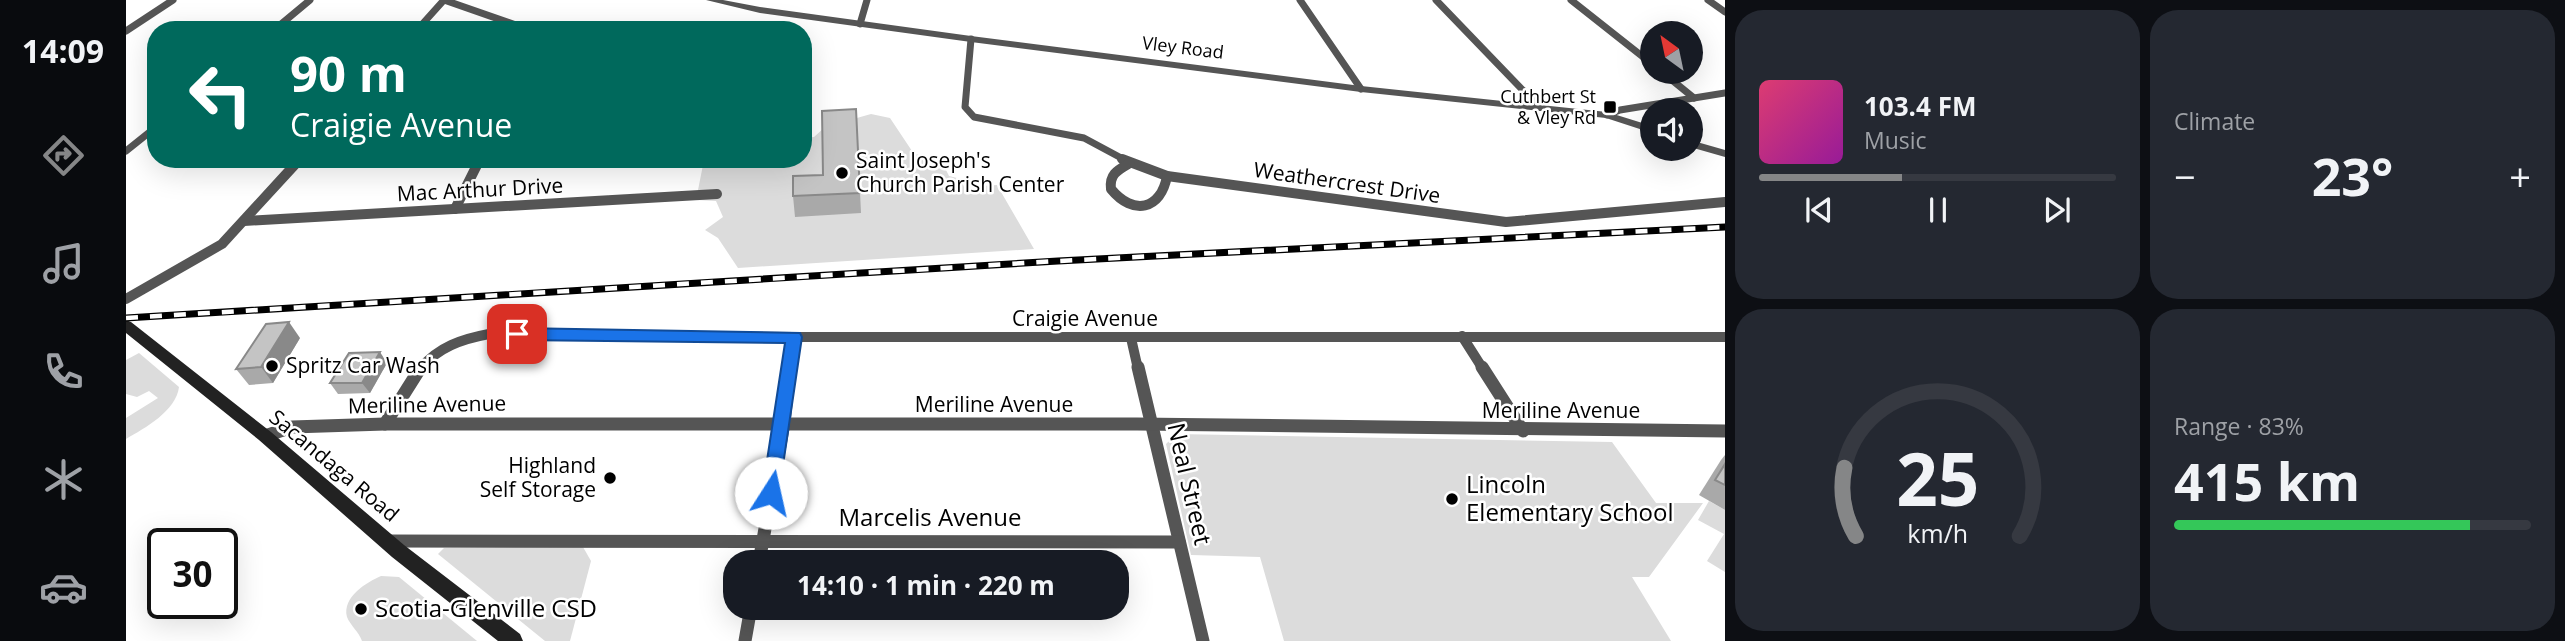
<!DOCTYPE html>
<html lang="en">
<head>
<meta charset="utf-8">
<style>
  body { margin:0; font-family:"Open Sans",sans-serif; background:#242831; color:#f1f3f6; height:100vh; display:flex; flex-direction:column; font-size:26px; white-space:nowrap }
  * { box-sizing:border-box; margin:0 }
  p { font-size:23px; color:#9ea1a6 }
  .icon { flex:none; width:38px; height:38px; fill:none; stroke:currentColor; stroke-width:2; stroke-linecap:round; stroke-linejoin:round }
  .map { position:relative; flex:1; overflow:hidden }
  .sheet { display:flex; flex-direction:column; gap:10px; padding:10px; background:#0d0f14; width:840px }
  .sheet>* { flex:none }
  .hud { position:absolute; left:21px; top:21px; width:665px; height:147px; border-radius:28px; box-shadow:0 7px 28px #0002; background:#00695c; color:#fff; overflow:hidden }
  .needle { width:46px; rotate:327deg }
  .buttons { position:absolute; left:1514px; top:21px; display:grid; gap:14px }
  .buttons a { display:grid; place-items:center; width:63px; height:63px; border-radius:50%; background:#171b24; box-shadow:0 7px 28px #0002; font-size:35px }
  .speed { position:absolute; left:21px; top:528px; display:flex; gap:14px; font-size:35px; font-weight:700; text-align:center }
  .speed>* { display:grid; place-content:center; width:91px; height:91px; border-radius:50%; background:#171b24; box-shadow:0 7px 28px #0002; line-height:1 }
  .speed .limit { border:4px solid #111; border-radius:10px; background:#fff; color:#111 }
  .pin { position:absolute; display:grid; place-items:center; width:60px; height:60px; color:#fff; margin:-30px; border-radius:14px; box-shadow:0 4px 10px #0006 }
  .me { position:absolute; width:77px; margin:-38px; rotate:10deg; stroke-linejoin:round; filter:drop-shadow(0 0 5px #0008) }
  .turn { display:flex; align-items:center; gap:24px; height:147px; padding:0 28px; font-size:32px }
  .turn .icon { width:91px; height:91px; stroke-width:2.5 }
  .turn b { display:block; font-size:49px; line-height:60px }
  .big { font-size:52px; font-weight:700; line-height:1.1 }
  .sheet .widget { flex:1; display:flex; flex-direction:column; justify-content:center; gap:10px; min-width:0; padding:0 24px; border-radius:28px; background:#242831 }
  .sheet .dial { align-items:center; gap:0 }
  .dial svg { height:182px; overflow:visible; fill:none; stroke:#363941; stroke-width:7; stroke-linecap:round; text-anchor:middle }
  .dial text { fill:#f1f3f6; stroke:none }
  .song { display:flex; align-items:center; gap:21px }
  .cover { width:84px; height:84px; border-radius:10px; background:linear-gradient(135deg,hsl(340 70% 55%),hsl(300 70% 35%)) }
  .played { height:7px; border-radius:4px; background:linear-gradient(90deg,#858687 40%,#363941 40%) }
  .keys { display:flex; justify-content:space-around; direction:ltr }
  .heat { display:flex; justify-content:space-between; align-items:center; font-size:38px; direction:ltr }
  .charge { height:10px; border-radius:5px; background:linear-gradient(90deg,#34c759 83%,#363941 0) }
  .sheet .tiles { flex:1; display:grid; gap:10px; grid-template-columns:repeat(2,1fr) }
  .trip { position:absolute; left:597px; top:550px; width:406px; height:70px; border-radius:28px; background:#171b24; box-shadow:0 7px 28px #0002; font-weight:700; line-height:70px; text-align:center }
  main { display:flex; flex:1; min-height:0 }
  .dock { display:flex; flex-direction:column; width:126px; justify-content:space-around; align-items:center; background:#090b0e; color:#9ea1a6 }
  .dock .icon { width:49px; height:49px }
  .dock .current { color:#858687 }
  .dock b { font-size:32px; color:#f1f3f6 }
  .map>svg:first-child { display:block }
</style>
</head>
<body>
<main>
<nav class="dock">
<b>14:09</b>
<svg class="icon current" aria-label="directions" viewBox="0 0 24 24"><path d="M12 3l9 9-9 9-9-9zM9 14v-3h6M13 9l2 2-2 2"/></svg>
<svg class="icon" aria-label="music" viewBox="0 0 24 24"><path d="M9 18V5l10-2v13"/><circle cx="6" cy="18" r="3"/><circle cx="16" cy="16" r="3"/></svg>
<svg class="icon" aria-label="phone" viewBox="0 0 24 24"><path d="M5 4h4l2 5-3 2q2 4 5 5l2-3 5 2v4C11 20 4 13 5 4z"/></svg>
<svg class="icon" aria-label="climate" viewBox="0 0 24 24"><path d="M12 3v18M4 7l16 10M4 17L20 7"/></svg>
<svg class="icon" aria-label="car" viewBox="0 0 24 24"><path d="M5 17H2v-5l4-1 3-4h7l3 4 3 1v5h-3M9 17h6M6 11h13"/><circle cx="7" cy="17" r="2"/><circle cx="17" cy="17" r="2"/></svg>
</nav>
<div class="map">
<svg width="1599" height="641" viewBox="0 0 1599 641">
  <rect width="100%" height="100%" fill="#fff"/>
  <g fill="#dcdcdc">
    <polygon points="745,114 764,118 788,154 814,158 823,176 835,179 838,187 871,185 908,249 612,268 592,238 579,230 597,217 590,201 570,200 578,160 677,159 677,138 688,137 699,127"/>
    <path d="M 13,353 L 53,387 C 50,411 19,428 0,439 L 0,418 L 32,398 L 23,391 L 11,397 L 0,394 L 0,360 Z"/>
    <polygon points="1050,434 1486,442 1530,503 1577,503 1523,577 1506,577 1545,641 1158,641 1134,557 1065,555 1040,444"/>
    <polygon points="1583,501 1599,510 1599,572 1581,561 1598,534 1572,520"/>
    <polygon points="457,547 465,561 444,641 419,641 312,554 318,548"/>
    <path d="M 255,576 L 273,577 L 351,641 L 236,641 C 233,632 224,625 221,617 C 216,597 241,582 255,576 Z"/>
  </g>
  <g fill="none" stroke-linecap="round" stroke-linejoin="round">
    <g stroke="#555" stroke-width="7">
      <polyline points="318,0 404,30"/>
      <polyline points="1174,0 1235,89"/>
      <polyline points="1310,0 1413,107"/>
      <polyline points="1445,0 1526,64"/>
      <polyline points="1582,0 1599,12"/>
      <polyline points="734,24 741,0"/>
      <polyline points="148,30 184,0"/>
      <polyline points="291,30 318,0"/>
      <polyline points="0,31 47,0"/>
      <polyline points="845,39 839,107 848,117 958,138 999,160"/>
      <polyline points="1536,72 1568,98"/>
      <polyline points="1481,115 1494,110 1599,93"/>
      <polyline points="0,151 30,127"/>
    </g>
    <g stroke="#555" stroke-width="10">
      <polyline points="996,159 1041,176 1380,222 1599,202"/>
      <path d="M 1004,163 C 992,170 983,174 985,189 C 1007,216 1035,210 1041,176"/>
      <polyline points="329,209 354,159"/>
      <polyline points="118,221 591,194"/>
      <polyline points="0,299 96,244 174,159"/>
      <polyline points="1336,336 1357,369"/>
      <polyline points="1005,338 1012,369"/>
      <path d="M 294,369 C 312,347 336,339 363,334 L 668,337 L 1599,337"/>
      <polyline points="664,369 668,337"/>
    </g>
    <g stroke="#555" stroke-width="13">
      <polyline points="1012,367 1077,641"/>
      <polyline points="1356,367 1397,431"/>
      <polyline points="259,424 295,367"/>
      <polyline points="139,436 166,427 259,424 1011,424 1599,431"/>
      <polyline points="261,541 1053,542"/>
      <polyline points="633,562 658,423 664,367"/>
      <polyline points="619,641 625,607"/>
    </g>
    <g fill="#555" fill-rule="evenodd">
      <polygon points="580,0 597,0 634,7 845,36 1235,86 1481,112 1526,126 1526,133 1480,118 1235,92 845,42 634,13"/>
      <polygon points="1564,140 1599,150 1599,157 1564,147"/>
    </g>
    <polygon fill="#222" fill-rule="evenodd" points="0,320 5,322 145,432 278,545 394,634 397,641 372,641 266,557 133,440 0,333"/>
    <g stroke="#000" stroke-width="7">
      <polyline id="rail" points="0,318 932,261 1599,227"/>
    </g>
    <use href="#rail" stroke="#fff" stroke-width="4.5" stroke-dasharray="12" stroke-linecap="butt"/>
  </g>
  <g fill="#a9a9a9">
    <polygon points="730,109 735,213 669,217 667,196 697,175"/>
    <polygon points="174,338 147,383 123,385 110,369"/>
    <polygon points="261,363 244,393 212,394 204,383"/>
    <polygon points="1599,455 1599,510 1573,495 1595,460"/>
  </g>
  <g fill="#898989">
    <polygon points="163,322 174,338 147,383 135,367"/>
    <polygon points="254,352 261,363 244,393 236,383"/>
  </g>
  <g fill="#c4c4c4" stroke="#898989" stroke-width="2">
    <polygon points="730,109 734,193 667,196 667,176 697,175 696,111"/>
    <polygon points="163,322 135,367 110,369 140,324"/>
    <polygon points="254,352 236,383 204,383 223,353"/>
    <polygon points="1599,464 1599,485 1589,480"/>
  </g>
  <polygon fill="#1a73e8" stroke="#114b97" stroke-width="2" points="391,328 674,333 676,337 652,499 645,501 639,499 636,493 659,343 391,340 383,334"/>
  <g fill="#000" stroke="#fff" stroke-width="2.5">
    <rect x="1477" y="100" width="14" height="14" rx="3.5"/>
    <circle cx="716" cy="173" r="7"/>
    <circle cx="146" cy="366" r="7"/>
    <circle cx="484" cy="478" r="7"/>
    <circle cx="1326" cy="499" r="7"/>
    <circle cx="235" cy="609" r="7"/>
  </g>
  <g text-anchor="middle" stroke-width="5" stroke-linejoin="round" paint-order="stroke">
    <g font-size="18" fill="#000" stroke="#fff">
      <text transform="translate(1057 48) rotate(7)" y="6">Vley Road</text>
    </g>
    <g font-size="18" fill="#000" stroke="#fff" text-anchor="end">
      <text x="1470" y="103">Cuthbert St<tspan x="1470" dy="21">&amp; Vley Rd</tspan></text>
    </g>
    <g font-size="21" fill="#000" stroke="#fff" text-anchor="start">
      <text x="730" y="168">Saint Joseph's<tspan x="730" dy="24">Church Parish Center</tspan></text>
      <text x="160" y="373">Spritz Car Wash</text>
      <text x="470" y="473" text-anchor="end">Highland<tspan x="470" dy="24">Self Storage</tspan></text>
    </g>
    <g font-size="21" fill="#000" stroke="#fff">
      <text transform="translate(1221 183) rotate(8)" y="7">Weathercrest Drive</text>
      <text transform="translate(354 190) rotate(-3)" y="7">Mac Arthur Drive</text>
      <text x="959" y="326">Craigie Avenue</text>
      <text transform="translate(301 405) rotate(-1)" y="7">Meriline Avenue</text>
      <text x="868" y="412">Meriline Avenue</text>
      <text x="1435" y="418">Meriline Avenue</text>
      <text transform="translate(208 466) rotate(40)" y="7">Sacandaga Road</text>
    </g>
    <g font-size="24" fill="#000" stroke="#fff">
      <text transform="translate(1063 484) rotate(77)" y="8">Neal Street</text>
      <text x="804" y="526">Marcelis Avenue</text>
    </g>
    <g font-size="24" fill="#000" stroke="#fff" text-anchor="start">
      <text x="1340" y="493">Lincoln<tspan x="1340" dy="28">Elementary School</tspan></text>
      <text x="249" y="617">Scotia-Glenville CSD</text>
    </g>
  </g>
</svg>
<div class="buttons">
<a><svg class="needle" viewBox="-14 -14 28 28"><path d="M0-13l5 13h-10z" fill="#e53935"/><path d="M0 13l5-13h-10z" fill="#9ea1a6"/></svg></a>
<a><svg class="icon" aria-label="sound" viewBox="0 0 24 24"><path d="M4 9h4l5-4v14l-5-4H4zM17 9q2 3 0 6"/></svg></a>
</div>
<div class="speed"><div class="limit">30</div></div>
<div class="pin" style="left:391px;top:334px;background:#d93025"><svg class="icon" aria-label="arrive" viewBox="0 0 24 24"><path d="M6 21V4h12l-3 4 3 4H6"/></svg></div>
<svg class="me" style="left:645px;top:493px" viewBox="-20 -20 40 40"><circle r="19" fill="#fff"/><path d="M0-13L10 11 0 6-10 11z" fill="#1a73e8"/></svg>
<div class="trip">14:10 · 1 min · 220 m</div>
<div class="hud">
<div class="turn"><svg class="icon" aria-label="left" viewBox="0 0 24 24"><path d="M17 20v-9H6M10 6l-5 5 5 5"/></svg><div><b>90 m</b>Craigie Avenue</div></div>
</div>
</div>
<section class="sheet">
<div class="tiles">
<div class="widget">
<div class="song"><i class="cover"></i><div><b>103.4 FM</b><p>Music</p></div></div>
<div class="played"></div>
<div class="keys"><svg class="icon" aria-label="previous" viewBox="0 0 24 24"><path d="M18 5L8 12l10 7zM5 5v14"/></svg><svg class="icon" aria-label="pause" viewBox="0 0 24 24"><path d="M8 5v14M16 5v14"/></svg><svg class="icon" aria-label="next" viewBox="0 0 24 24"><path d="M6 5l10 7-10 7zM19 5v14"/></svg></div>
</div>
<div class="widget"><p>Climate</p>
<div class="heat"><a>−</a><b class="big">23°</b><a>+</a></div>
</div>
<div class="widget dial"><svg viewBox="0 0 100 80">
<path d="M14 69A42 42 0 1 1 86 69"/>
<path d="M14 69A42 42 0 0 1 9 39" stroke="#858687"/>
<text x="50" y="56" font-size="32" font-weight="700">25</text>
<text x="50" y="72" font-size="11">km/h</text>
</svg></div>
<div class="widget"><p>Range · 83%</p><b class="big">415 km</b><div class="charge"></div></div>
</div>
</section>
</main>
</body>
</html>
